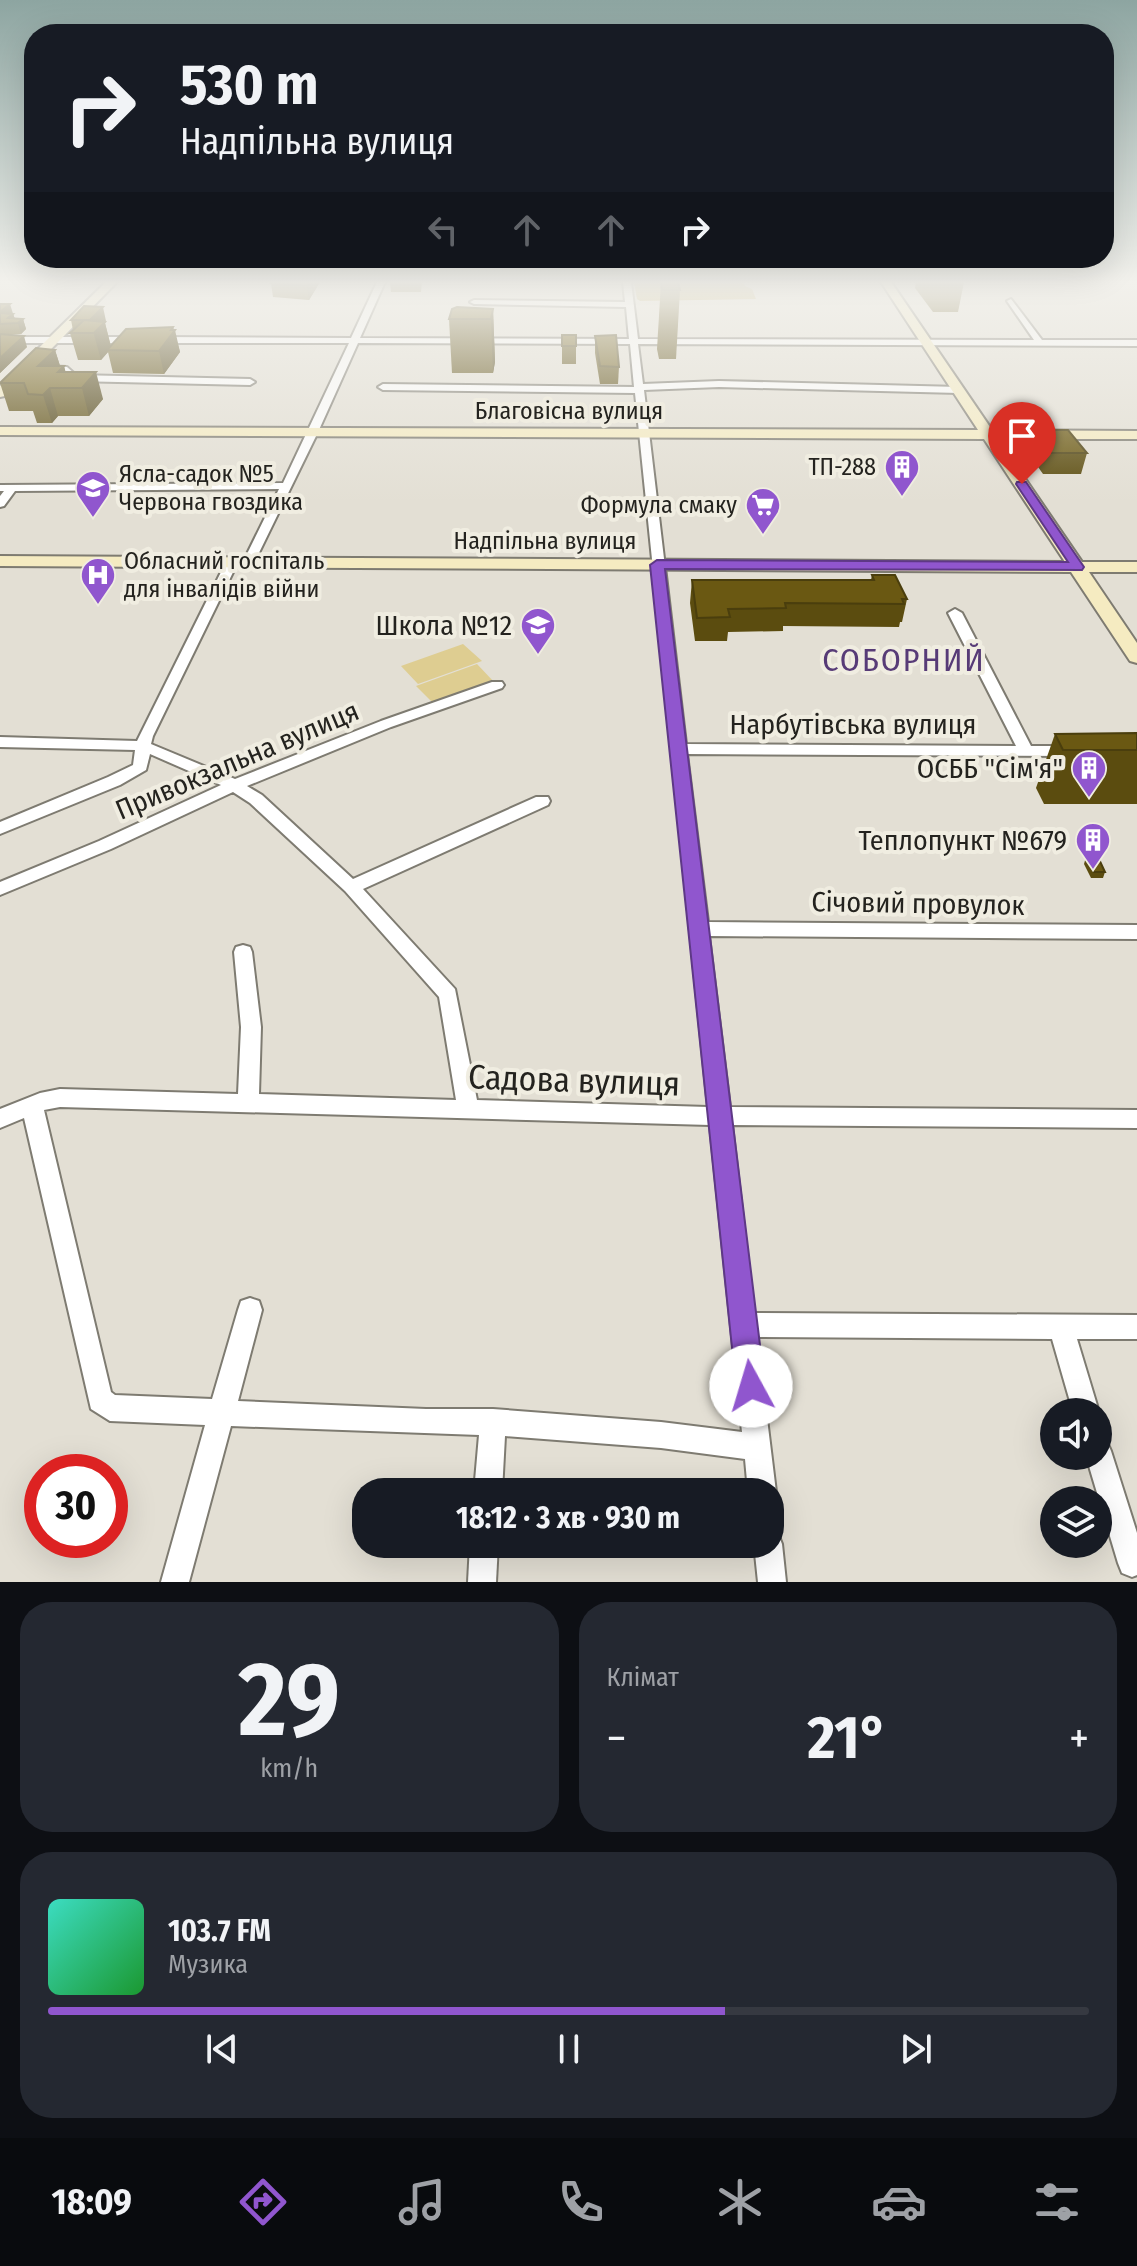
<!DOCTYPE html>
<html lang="uk">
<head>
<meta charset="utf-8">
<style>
  body { margin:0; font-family:"Fira Sans Condensed",sans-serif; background:#242831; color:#f1f3f6; height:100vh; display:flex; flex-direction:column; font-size:30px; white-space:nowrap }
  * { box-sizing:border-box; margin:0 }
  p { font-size:26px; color:#9ea1a6 }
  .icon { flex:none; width:44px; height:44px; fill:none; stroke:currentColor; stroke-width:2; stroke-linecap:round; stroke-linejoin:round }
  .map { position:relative; height:1582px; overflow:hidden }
  .sheet { display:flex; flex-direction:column; gap:20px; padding:20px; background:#0d0f14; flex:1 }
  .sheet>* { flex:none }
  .hud { position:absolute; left:24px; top:24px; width:1090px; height:244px; border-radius:32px; box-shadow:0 8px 32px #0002; background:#171b24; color:#f1f3f6; overflow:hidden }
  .buttons { position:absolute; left:1040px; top:1398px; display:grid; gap:16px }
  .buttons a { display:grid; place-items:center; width:72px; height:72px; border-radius:50%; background:#171b24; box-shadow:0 8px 32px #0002; font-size:40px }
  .speed { position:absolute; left:24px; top:1454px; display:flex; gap:16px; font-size:40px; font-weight:700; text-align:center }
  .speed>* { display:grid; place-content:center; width:104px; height:104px; border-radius:50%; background:#171b24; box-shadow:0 8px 32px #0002; line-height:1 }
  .speed .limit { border:12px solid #d22; background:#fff; color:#111 }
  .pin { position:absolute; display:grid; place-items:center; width:68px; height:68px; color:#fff; margin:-82px -34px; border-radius:50% 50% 50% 0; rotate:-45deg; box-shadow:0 0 8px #0007 }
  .pin .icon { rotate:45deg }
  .me { position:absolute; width:88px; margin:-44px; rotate:354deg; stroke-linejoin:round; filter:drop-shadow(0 0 6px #0008) }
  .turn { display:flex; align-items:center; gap:28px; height:168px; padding:0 24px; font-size:36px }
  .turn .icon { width:104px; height:104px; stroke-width:2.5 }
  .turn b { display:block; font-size:56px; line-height:68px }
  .lanes { display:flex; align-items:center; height:76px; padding:0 24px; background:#0003; justify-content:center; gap:40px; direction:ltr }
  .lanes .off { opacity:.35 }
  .big { font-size:60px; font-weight:700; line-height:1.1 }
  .sheet .widget { flex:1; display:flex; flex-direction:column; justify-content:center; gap:12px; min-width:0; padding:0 28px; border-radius:32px; background:#242831 }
  .sheet .dial { align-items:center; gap:0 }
  .dial b { font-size:104px; line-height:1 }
  .song { display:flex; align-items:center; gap:24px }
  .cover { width:96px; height:96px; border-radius:12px; background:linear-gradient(135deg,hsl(170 70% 55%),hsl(130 70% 35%)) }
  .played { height:8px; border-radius:4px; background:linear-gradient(90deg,#9056ce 65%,#363941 65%) }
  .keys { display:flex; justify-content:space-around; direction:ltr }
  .heat { display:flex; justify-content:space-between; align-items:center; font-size:44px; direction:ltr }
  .sheet .tiles { flex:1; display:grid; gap:20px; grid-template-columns:1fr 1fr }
  .widget:last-child { grid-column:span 2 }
  .trip { position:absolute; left:352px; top:1478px; width:432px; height:80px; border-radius:32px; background:#171b24; box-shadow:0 8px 32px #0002; font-weight:700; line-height:80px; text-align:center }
  .dock { display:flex; height:128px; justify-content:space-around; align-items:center; background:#090b0e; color:#9ea1a6 }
  .dock .icon { width:56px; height:56px }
  .dock .active { color:#9056ce }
  .dock b { font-size:36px; color:#f1f3f6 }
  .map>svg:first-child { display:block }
</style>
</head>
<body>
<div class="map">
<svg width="1137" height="1582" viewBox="0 0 1137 1582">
  <rect width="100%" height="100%" fill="#e3dfd4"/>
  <g fill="#decd91">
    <polygon points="463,644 482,661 418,684 401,666"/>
    <polygon points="477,664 494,682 435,705 416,686"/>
  </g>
  <polygon fill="#b49c46" points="634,282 743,282 745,286 752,289 756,299 640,301 637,299"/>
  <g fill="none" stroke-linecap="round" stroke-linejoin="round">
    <g stroke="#7e7b71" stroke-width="4">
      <g id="street">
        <path d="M 377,282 L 385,282 L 360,338 L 629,339 L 626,307 L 474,304 L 470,302 L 474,300 L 625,302 L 623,282 L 631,282 L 638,339 L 1034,340 L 1007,301 L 1011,299 L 1042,340 L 1137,340 L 1137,346 L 638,344 L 643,384 L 719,381 L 959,387 L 964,390 L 959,393 L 719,387 L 644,390 L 686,744 L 1016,746 L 948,613 L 955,609 L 962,613 L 1031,746 L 1071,746 L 1079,751 L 1071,756 L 687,754 L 708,922 L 1137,925 L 1137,939 L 709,936 L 730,1107 L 1137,1110 L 1137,1128 L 732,1125 L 754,1313 L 1137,1315 L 1137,1339 L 1077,1339 L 1099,1412 L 1098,1415 L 1098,1412 L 1073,1412 L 1052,1339 L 757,1337 L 776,1492 L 770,1502 L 770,1492 L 748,1492 L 745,1459 L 661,1448 L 505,1436 L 502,1492 L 474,1492 L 479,1435 L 231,1426 L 189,1582 L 161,1582 L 205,1425 L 110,1421 L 91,1409 L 24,1118 L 0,1128 L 0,1109 L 40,1093 L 60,1089 L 238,1094 L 241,1027 L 234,952 L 236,947 L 243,945 L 250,947 L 252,952 L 261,1027 L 259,1094 L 456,1100 L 439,997 L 345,891 L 250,803 L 233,792 L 111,849 L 0,895 L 0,882 L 99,841 L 221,785 L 150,754 L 146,770 L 120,785 L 0,834 L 0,822 L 108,777 L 133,765 L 135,750 L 0,747 L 0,737 L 137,741 L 226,562 L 232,558 L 238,562 L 153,736 L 151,744 L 235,779 L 381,721 L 492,682 L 502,682 L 504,685 L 502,688 L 391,727 L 247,786 L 262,795 L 353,879 L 536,797 L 548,797 L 550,801 L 548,805 L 363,889 L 455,989 L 477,1100 L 708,1107 L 635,393 L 383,390 L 378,387 L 383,384 L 634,387 L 630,344 L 358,343 L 318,432 L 253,565 L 245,565 L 243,562 L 279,489 L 15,491 L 4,506 L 0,507 L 0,496 L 4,491 L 0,491 L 0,485 L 283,483 L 349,343 L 158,343 L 154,340 L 158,337 L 351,338 ZM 60,1107 L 710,1125 L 742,1432 L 661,1422 L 493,1409 L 426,1409 L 238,1401 L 262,1310 L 259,1301 L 250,1298 L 241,1301 L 238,1310 L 212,1399 L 115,1395 L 111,1392 L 44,1110 Z"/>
        <polygon points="0,337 134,337 138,340 134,343 0,343"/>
        <polygon points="45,366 67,367 76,375 250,379 255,382 250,385 74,381 62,372 42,371 40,369"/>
        <polygon points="1098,1438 1107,1442 1111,1451 1137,1533 1137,1575 1132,1577 1122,1573 1118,1563 1086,1456 1098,1456"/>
        <polygon points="770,1531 778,1534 782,1544 786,1582 758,1582 754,1544 770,1544"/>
        <polygon points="470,1544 498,1544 496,1582 468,1582"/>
      </g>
    </g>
    <g stroke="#7e7b71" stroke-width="4">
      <g id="secondary">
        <polygon points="106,282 117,282 5,396 0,397 0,386"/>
        <polygon points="881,282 891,282 992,430 1137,431 1137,439 998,439 1082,562 1137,562 1137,572 1089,572 1137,643 1137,663 1130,661 1071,572 0,566 0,556 1065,562 984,439 0,435 0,427 978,430"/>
      </g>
    </g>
    <use href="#street" fill="#fff" fill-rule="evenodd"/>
    <use href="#secondary" fill="#f5ebc1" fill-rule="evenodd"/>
  </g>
  <g fill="#5b4c0f">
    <polygon points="320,282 309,300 273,297 271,283"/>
    <polygon points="390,282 422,282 421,292 391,292"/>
    <polygon points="661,282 680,290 676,359 659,359 657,349"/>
    <polygon points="916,282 964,282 958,312 933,312 915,288"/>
    <polygon points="0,304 13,314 15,319 23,319 26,329 21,334 5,335 27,347 0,373"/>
    <polygon points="493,309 495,362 493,373 452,373 449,319"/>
    <polygon points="71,320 106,321 105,323 111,346 173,327 180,352 164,374 113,373 108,352 101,360 78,360 70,333 73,330"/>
    <rect x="562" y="335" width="14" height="29"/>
    <polygon points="595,336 619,367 618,384 600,384 595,353"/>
    <polygon points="55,350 60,366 64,366 65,372 103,399 89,416 58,416 52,423 37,423 33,411 9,411 0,383"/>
    <polygon points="1042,430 1087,453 1081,474 1043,474 1031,457 1037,436 1040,436"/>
    <polygon points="872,575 907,599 902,622 900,622 899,627 783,626 783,631 728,632 727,641 695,641 690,603 692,580 871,580"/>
    <polygon points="1137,733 1137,804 1044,804 1036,788 1055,734"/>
    <polygon points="1086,857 1105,872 1103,878 1091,878 1084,864"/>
  </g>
  <g fill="#4a3e0d">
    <polygon points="310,282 320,282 309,300 307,286"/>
    <polygon points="10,304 16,323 2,324 0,312"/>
    <polygon points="103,307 106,321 105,323 111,348 107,350 108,352 101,360 90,320"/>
    <polygon points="493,309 495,362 493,373 491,319"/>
    <polygon points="23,319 26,329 21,334 18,323"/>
    <polygon points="173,327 174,331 175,330 180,352 164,374 159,351"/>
    <polygon points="24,336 27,347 0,373 0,358"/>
    <polygon points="55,350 61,369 64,366 70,388 50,388 58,416 52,423 43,395 38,366"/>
    <polygon points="96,372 103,399 89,416 82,388"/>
  </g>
  <g fill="#6a5812" stroke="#4a3e0d" stroke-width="2">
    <polygon points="272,282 310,282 307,286 271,283"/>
    <polygon points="661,282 678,282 680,290 662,290"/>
    <polygon points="0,304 10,304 0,312"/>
    <polygon points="84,306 103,307 90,320 71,320"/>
    <polygon points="457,307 493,309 491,319 449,319 452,309"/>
    <polygon points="0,313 13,314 8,318 23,319 18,323 0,324"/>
    <polygon points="84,320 105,322 94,333 70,333"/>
    <polygon points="173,327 171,330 175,330 159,351 107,350 126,329"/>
    <polygon points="0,334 24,336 0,358"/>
    <rect x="562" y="335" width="14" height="11"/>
    <polygon points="616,335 619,367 600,366 595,336"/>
    <polygon points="36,348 55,350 38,366 64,366 58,372 96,372 82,388 50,388 43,395 28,394 24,383 0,383"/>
    <polygon points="1042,430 1068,430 1087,453 1049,453 1037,436 1047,436"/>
    <polygon points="872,575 895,575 907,599 902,599 904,604 785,603 786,608 728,609 730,617 697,618 692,580 874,580"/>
    <polygon points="1137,733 1137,750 1063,750 1055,734"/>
    <polygon points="1086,857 1098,857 1105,872 1094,872"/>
  </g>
  <linearGradient id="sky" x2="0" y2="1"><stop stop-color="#8da5a1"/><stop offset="0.56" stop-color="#f2f1ec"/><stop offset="1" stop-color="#f2f1ec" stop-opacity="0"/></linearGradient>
  <rect width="1137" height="503" fill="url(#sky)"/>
  <polygon fill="#9056ce" stroke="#5e3886" stroke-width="2" points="1017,482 1026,482 1084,567 1082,570 665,569 765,1386 761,1396 751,1401 740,1396 736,1386 650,565 657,560 1068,562 1016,484"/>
  <defs>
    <g id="building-pin" transform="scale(1.8)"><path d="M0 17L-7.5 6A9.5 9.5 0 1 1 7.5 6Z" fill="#9056ce" stroke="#f0ede1"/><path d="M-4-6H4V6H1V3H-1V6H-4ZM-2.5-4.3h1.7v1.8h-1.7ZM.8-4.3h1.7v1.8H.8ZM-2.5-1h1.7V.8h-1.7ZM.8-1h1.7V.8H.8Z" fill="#fff"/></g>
    <g id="school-pin" transform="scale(1.8)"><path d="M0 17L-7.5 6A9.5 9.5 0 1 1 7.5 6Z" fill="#9056ce" stroke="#f0ede1"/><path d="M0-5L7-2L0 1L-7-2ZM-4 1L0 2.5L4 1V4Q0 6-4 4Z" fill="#fff"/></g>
    <g id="supermarket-pin" transform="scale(1.8)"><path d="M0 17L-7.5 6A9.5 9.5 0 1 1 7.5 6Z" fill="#9056ce" stroke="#f0ede1"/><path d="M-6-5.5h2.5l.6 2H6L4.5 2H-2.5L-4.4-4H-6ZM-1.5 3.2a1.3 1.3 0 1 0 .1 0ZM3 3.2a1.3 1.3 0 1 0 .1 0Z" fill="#fff"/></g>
    <g id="hospital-pin" transform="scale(1.8)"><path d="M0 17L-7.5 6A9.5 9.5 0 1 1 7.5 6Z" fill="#9056ce" stroke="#f0ede1"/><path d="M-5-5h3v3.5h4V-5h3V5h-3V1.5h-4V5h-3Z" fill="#fff"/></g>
  </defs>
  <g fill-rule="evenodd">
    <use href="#building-pin" x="902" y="467"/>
    <use href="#school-pin" x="93" y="488"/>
    <use href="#supermarket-pin" x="763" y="505"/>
    <use href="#hospital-pin" x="98" y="575"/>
    <use href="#school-pin" x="538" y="625"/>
    <use href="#building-pin" x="1089" y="768"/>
    <use href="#building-pin" x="1093" y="840"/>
  </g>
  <g text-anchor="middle" stroke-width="8" stroke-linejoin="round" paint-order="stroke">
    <g font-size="24" fill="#24231f" stroke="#f0ede1">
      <text x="569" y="419">Благовісна вулиця</text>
      <text x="545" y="549">Надпільна вулиця</text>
    </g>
    <g font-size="24" fill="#24231f" stroke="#f0ede1" text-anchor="end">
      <text x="876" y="475">ТП-288</text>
      <text x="119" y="482" text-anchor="start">Ясла-садок №5<tspan x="119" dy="28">Червона гвоздика</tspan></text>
      <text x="737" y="513">Формула смаку</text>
      <text x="124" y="569" text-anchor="start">Обласний госпіталь<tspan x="124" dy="28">для інвалідів війни</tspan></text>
    </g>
    <g font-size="28" fill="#24231f" stroke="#f0ede1" text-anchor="end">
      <text x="512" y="635">Школа №12</text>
      <text x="1063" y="778">ОСББ "Сім'я"</text>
      <text x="1067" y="850">Теплопункт №679</text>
    </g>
    <g font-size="28" fill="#24231f" stroke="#f0ede1">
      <text x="853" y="734">Нарбутівська вулиця</text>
      <text transform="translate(237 760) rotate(-23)" y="10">Привокзальна вулиця</text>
      <text transform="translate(918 903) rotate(1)" y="10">Січовий провулок</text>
    </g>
    <g font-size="32" letter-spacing="2" fill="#573b77" stroke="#f0ede1">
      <text x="904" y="671">СОБОРНИЙ</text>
    </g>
    <g font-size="34" fill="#24231f" stroke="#f0ede1">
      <text transform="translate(574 1080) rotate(2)" y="12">Садова вулиця</text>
    </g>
  </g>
</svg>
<div class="buttons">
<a><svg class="icon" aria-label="sound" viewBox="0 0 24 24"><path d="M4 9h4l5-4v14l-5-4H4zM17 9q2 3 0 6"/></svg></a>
<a><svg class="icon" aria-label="layers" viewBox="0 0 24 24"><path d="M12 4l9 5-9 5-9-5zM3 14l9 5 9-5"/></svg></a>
</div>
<div class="speed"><div class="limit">30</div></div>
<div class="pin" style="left:1022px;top:484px;background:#d93025"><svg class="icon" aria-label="arrive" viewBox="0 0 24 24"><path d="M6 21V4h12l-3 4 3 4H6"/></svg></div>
<svg class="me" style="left:751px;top:1386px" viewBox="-20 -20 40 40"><circle r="19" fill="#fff"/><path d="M0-13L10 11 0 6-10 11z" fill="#9056ce"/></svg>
<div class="trip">18:12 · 3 хв · 930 m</div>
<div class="hud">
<div class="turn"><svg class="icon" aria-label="right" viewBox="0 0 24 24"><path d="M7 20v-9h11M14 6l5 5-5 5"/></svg><div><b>530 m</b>Надпільна вулиця</div></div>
<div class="lanes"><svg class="icon off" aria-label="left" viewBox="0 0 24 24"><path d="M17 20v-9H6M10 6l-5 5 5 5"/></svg><svg class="icon off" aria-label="ahead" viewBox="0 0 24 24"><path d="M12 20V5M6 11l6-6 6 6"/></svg><svg class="icon off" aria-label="ahead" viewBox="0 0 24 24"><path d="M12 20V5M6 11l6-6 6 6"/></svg><svg class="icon" aria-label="right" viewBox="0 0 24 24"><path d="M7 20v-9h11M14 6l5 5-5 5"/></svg></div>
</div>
</div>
<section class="sheet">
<div class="tiles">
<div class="widget dial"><b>29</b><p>km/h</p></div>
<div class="widget"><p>Клімат</p>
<div class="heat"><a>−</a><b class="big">21°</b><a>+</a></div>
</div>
<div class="widget">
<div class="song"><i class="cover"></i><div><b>103.7 FM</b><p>Музика</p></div></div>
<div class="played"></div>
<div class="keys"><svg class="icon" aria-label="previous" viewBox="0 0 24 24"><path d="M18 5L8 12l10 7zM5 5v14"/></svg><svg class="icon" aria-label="pause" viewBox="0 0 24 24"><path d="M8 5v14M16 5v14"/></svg><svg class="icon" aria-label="next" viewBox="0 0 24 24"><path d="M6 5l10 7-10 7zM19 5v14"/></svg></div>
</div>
</div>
</section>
<nav class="dock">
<b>18:09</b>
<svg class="icon active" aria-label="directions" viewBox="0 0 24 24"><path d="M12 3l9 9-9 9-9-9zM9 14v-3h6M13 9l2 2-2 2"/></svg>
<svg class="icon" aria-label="music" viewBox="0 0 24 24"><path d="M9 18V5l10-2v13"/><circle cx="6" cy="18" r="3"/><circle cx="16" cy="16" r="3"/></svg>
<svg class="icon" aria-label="phone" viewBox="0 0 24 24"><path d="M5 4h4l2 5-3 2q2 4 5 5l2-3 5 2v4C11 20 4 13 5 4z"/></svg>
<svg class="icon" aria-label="climate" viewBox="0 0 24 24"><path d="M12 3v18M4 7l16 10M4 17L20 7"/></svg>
<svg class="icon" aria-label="car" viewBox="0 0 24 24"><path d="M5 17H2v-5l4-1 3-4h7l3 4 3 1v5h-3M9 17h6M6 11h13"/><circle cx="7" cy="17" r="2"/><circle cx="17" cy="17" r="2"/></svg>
<svg class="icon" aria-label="filters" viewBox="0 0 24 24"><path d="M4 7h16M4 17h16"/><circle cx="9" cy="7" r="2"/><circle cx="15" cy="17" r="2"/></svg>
</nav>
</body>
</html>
